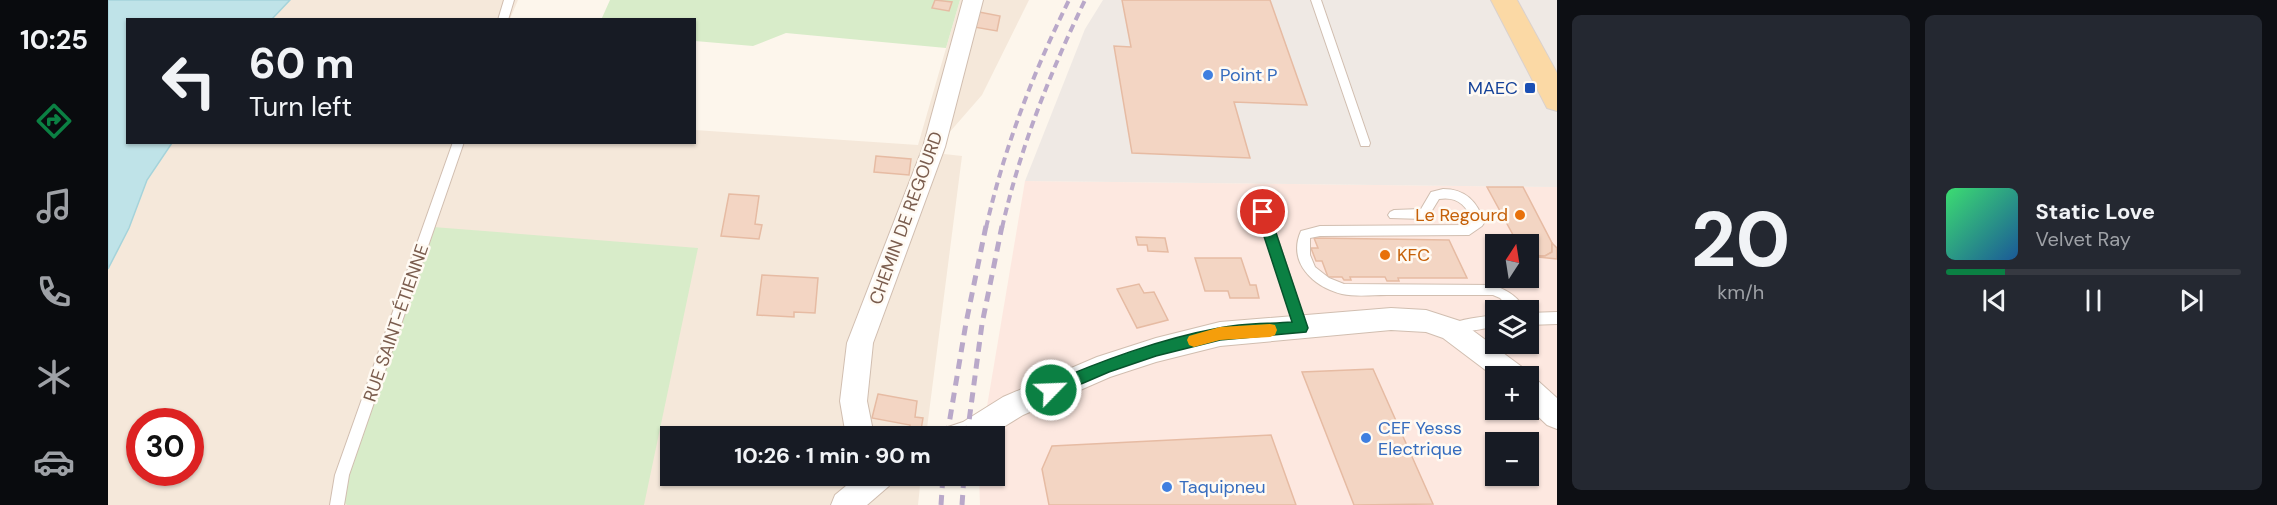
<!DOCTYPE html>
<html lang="en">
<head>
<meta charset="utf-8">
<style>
  body { margin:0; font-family:"DM Sans",sans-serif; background:#242831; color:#f1f3f6; height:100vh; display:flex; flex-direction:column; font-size:22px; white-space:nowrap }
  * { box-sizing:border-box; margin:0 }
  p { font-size:20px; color:#9ea1a6 }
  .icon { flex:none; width:33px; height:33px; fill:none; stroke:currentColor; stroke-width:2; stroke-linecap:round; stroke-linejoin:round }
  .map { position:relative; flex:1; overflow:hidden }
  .sheet { display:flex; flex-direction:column; gap:15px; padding:15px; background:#0d0f14; width:720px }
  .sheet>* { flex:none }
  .hud { position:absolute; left:18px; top:18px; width:570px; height:126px; border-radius:0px; box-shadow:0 2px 4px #0004; background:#171b24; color:#f1f3f6; overflow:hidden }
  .needle { width:39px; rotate:12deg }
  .buttons { position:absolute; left:1377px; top:234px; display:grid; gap:12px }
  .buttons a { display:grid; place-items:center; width:54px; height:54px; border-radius:0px; background:#171b24; box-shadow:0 2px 4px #0004; font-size:30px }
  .speed { position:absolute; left:18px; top:408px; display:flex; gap:12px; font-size:30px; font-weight:700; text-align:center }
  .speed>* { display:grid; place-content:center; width:78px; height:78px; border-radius:50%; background:#171b24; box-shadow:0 2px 4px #0004; line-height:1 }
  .speed .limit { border:9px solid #d22; background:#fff; color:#111 }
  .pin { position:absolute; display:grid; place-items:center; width:51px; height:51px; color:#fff; margin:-26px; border:3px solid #fff; border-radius:50%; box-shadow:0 2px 6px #0007 }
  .me { position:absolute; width:66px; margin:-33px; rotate:66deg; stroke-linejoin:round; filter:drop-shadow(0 0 4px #0008) }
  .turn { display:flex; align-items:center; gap:21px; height:126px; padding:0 24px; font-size:27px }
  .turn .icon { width:78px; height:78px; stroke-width:2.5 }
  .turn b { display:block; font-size:42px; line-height:51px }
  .sheet .tile { flex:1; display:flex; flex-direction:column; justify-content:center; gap:9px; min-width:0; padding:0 21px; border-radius:9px; background:#242831 }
  .sheet .dial { align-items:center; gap:0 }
  .dial b { font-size:78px; line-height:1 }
  .song { display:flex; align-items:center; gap:18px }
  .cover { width:72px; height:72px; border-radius:9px; background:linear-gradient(135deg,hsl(140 70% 55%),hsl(210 70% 35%)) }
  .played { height:6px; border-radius:3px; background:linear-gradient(90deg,#0b8043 20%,#363941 20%) }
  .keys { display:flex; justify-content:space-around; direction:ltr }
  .sheet .tiles { flex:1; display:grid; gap:15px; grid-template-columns:repeat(2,1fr) }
  .trip { position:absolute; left:552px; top:426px; width:345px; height:60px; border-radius:0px; background:#171b24; box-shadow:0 2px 4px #0004; font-weight:700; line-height:60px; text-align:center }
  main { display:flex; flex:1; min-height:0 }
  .menu { display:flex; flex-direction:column; width:108px; justify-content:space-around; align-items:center; background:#090b0e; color:#9ea1a6 }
  .menu .icon { width:42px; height:42px }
  .menu .selected { color:#0b8043 }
  .menu b { font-size:27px; color:#f1f3f6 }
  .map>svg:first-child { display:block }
</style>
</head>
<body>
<main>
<nav class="menu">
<b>10:25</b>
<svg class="icon selected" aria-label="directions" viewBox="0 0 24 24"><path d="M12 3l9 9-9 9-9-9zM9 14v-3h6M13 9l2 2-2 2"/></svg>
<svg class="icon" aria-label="music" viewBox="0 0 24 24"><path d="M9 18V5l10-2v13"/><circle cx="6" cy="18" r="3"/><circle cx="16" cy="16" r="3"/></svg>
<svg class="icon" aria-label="phone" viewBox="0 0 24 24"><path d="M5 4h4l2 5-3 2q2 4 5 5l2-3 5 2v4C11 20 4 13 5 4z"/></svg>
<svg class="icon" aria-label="climate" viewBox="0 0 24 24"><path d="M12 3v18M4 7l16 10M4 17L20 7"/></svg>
<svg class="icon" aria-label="car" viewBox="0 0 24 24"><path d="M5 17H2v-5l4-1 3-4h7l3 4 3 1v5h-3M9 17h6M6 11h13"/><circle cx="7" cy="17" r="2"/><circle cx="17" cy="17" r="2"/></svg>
</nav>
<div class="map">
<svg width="1449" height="505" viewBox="0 0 1449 505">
  <rect width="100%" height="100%" fill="#fdf6ec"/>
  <g fill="#f5e8da" fill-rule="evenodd">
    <polygon points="182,0 410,0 402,19 164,20"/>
    <path d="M 852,0 L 921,0 L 874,95 L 840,134 L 836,154 L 854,156 L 818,436 L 562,436 L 562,476 L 813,476 L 810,505 L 0,505 L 0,269 L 21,228 L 39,180 L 64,143 L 586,142 L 587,130 L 810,145 ZM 32,422 L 82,422 L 82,472 L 32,472 Z"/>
  </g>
  <path fill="#fde8e0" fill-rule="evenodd" d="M 917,181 L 1449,187 L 1449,505 L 872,505 L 871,476 L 886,476 L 886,436 L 874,436 ZM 1388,244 L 1420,244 L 1420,278 L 1388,278 ZM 1388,310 L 1420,310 L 1420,344 L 1388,344 ZM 1388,376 L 1420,376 L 1420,410 L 1388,410 ZM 1388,442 L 1420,442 L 1420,476 L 1388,476 Z"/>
  <polygon fill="#efe9e4" points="995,0 1449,0 1449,187 917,181 977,29"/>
  <g fill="#d8ecc9">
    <polygon points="502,0 852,0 838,48 678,33 645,46 587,41 586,20 493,20"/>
    <polygon points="325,227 590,248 536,505 239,505 235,501 240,474"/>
  </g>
  <polygon fill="#bfe3e8" stroke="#a5d3da" stroke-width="1.5" points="0,0 182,0 164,19 20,20 20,142 64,143 39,180 21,228 0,269"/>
  <g fill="#f3d5c3" stroke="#e6bba3" stroke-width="1.5">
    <polygon points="827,0 844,2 841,11 824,8"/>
    <polygon points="1014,0 1162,0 1199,105 1126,102 1142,158 1024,153 1006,46 1023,47"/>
    <polygon points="871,12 892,16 889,31 866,27"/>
    <polygon points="768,156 803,159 801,175 766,172"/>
    <polygon points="1379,187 1415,187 1444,243 1444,252 1437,256 1420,255 1420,244 1410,244"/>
    <polygon points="621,194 651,196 647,224 654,225 651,239 613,236"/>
    <polygon points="1028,237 1057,238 1060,252 1040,251 1039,245 1030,245"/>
    <polygon points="1206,238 1341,240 1359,278 1290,278 1291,281 1279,281 1277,277 1242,277 1243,280 1236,280 1234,277 1220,277 1214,261 1208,261 1203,248 1210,248"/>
    <polygon points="1444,243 1449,248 1449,259 1420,256 1437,256 1444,252"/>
    <polygon points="1087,258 1133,258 1142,285 1148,285 1151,298 1122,298 1120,291 1097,291"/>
    <polygon points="654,275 710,278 707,313 686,312 686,317 649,315"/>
    <polygon points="1031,284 1036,293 1046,292 1060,320 1029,328 1009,289"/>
    <polygon points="1265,369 1325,504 1246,505 1194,372"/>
    <polygon points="770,394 809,401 807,417 815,418 813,430 802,428 802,425 764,418"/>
    <polygon points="1163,435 1188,505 941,505 934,469 944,446"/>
  </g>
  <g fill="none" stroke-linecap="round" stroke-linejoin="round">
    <g stroke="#d1beb0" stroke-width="2">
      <g id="service">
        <polygon points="396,0 406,0 400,20 390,20"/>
        <polygon points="1203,0 1213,0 1262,143 1261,146 1253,146 1252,143"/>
        <polygon points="345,142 356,142 241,475 236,505 222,505 227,475"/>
        <path d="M 1335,189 C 1358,189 1370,202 1376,223 L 1374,226 L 1361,235 L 1212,236 L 1202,238 L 1202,255 L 1207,267 L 1221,278 L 1236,284 L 1385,285 C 1399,290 1411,297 1417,310 L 1403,310 L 1392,298 L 1385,295 C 1350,295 1315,295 1279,295 C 1265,295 1248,297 1234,294 C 1205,287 1179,262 1193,231 L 1212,226 L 1359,225 L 1364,221 C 1359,205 1348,196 1331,199 L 1320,217 L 1316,219 L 1282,218 L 1280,215 L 1282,212 L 1286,210 L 1313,209 L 1323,192 Z"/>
        <polygon points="1155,207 1159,209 1161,212 1199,328 1197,332 1193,334 1189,332 1187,328 1149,212 1151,209"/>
        <polygon points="1449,312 1449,324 1420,325 1420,313"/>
        <path d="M 1388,315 L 1388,327 C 1377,328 1344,335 1339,333 L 1337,329 L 1339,325 C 1354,319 1371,317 1388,315 Z"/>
      </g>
    </g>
    <g stroke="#d1beb0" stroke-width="2">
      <g id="minor">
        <polygon points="855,0 875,0 837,147 765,343 759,401 766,436 738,436 732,401 739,343 815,147"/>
        <polygon points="1283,308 1318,310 1352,321 1414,367 1418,376 1388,376 1388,378 1335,338 1318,332 1283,330 1112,346 1048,362 1002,377 915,415 881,436 836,436 840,427 855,422 895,397 989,357 1048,338 1112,322"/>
        <polygon points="1420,377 1429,380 1449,398 1449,429 1439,425 1420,407"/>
        <polygon points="750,476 785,476 781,486 759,505 723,505 727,495"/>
      </g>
    </g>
    <g stroke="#dad1cd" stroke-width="2">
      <polygon id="primary" points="1383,0 1409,0 1449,73 1449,111 1439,108"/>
    </g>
    <use href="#service" fill="#fff" fill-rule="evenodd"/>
    <use href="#minor" fill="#fff" fill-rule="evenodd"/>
    <use href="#primary" fill="#fbd9a5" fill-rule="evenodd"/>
    <g stroke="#b9a8c9" stroke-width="4" stroke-dasharray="8 5" stroke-linecap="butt">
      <path d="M 878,228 C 896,148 925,73 961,0"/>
      <path d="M 894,228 C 912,148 942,73 977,0"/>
    </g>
    <g stroke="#b9a8c9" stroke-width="5" stroke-dasharray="10 7" stroke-linecap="butt">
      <polyline points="839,436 858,323 878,226"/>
      <polyline points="859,436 874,324 894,226"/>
      <polyline points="833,505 835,476"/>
      <polyline points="854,505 856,476"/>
    </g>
  </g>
  <path fill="#0b8043" stroke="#07532c" stroke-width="1.5" d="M 1155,207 L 1161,212 L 1200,328 L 1198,332 L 1112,340 L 1048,356 L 1001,372 L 943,397 L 937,395 L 935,390 L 937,385 C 993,361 1051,339 1111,328 C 1135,323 1160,324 1184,322 L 1148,212 Z"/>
  <polygon fill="#f59e0b" points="1162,324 1167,325 1169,330 1167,335 1162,337 1112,340 1086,347 1081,345 1079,340 1081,336 1112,327"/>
  <g fill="#3f7fe0" stroke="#fffaf3" stroke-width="2">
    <circle cx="1100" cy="75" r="6"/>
    <circle cx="1258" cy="438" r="6"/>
    <circle cx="1059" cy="487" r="6"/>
  </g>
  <rect fill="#1a4fb4" stroke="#fffaf3" stroke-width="2" x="1416" y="82" width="12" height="12" rx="3"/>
  <g fill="#e8710a" stroke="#fffaf3" stroke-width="2">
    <circle cx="1412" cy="215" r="6"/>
    <circle cx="1277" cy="255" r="6"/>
  </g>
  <g text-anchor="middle" stroke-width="5" stroke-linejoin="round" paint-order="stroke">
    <g font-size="18" fill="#366cbe" stroke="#fffaf3" text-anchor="start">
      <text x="1112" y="81">Point P</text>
      <text x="1270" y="434">CEF Yesss<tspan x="1270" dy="21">Electrique</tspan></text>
      <text x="1071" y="493">Taquipneu</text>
    </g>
    <g font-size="18" fill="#164399" stroke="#fffaf3" text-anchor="end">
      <text x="1410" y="94">MAEC</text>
    </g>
    <g font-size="18" fill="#c56008" stroke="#fffaf3" text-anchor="end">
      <text x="1400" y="221">Le Regourd</text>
      <text x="1289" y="261" text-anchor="start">KFC</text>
    </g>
    <g font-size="18" fill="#7a5c4d" stroke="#fffaf3">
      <text transform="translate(798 218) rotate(-70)" y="6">CHEMIN DE REGOURD</text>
      <text transform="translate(288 323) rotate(-71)" y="6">RUE SAINT-ÉTIENNE</text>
    </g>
  </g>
</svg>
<div class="buttons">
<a><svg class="needle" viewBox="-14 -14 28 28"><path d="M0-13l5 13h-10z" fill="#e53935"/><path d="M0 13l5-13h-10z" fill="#9ea1a6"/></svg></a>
<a><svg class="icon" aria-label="layers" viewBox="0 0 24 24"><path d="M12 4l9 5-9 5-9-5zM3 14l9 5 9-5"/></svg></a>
<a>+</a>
<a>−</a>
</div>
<div class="speed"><div class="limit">30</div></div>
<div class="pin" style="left:1155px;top:212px;background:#d93025"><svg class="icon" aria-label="arrive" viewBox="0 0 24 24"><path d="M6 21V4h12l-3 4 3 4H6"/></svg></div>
<svg class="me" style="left:943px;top:390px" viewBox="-20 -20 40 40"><circle r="17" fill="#0b8043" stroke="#fff" stroke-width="3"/><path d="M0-11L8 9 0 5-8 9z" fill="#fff"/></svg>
<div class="trip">10:26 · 1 min · 90 m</div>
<div class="hud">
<div class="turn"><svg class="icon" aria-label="left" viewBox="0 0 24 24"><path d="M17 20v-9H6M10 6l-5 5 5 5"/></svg><div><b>60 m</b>Turn left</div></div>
</div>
</div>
<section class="sheet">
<div class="tiles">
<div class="tile dial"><b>20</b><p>km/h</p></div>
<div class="tile">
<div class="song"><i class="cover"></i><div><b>Static Love</b><p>Velvet Ray</p></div></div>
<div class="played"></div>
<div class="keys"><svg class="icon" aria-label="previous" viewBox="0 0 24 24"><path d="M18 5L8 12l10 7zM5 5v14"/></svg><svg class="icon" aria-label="pause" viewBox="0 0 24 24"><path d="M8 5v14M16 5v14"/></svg><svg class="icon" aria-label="next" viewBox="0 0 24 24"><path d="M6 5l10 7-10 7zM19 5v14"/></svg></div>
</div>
</div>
</section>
</main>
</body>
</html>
